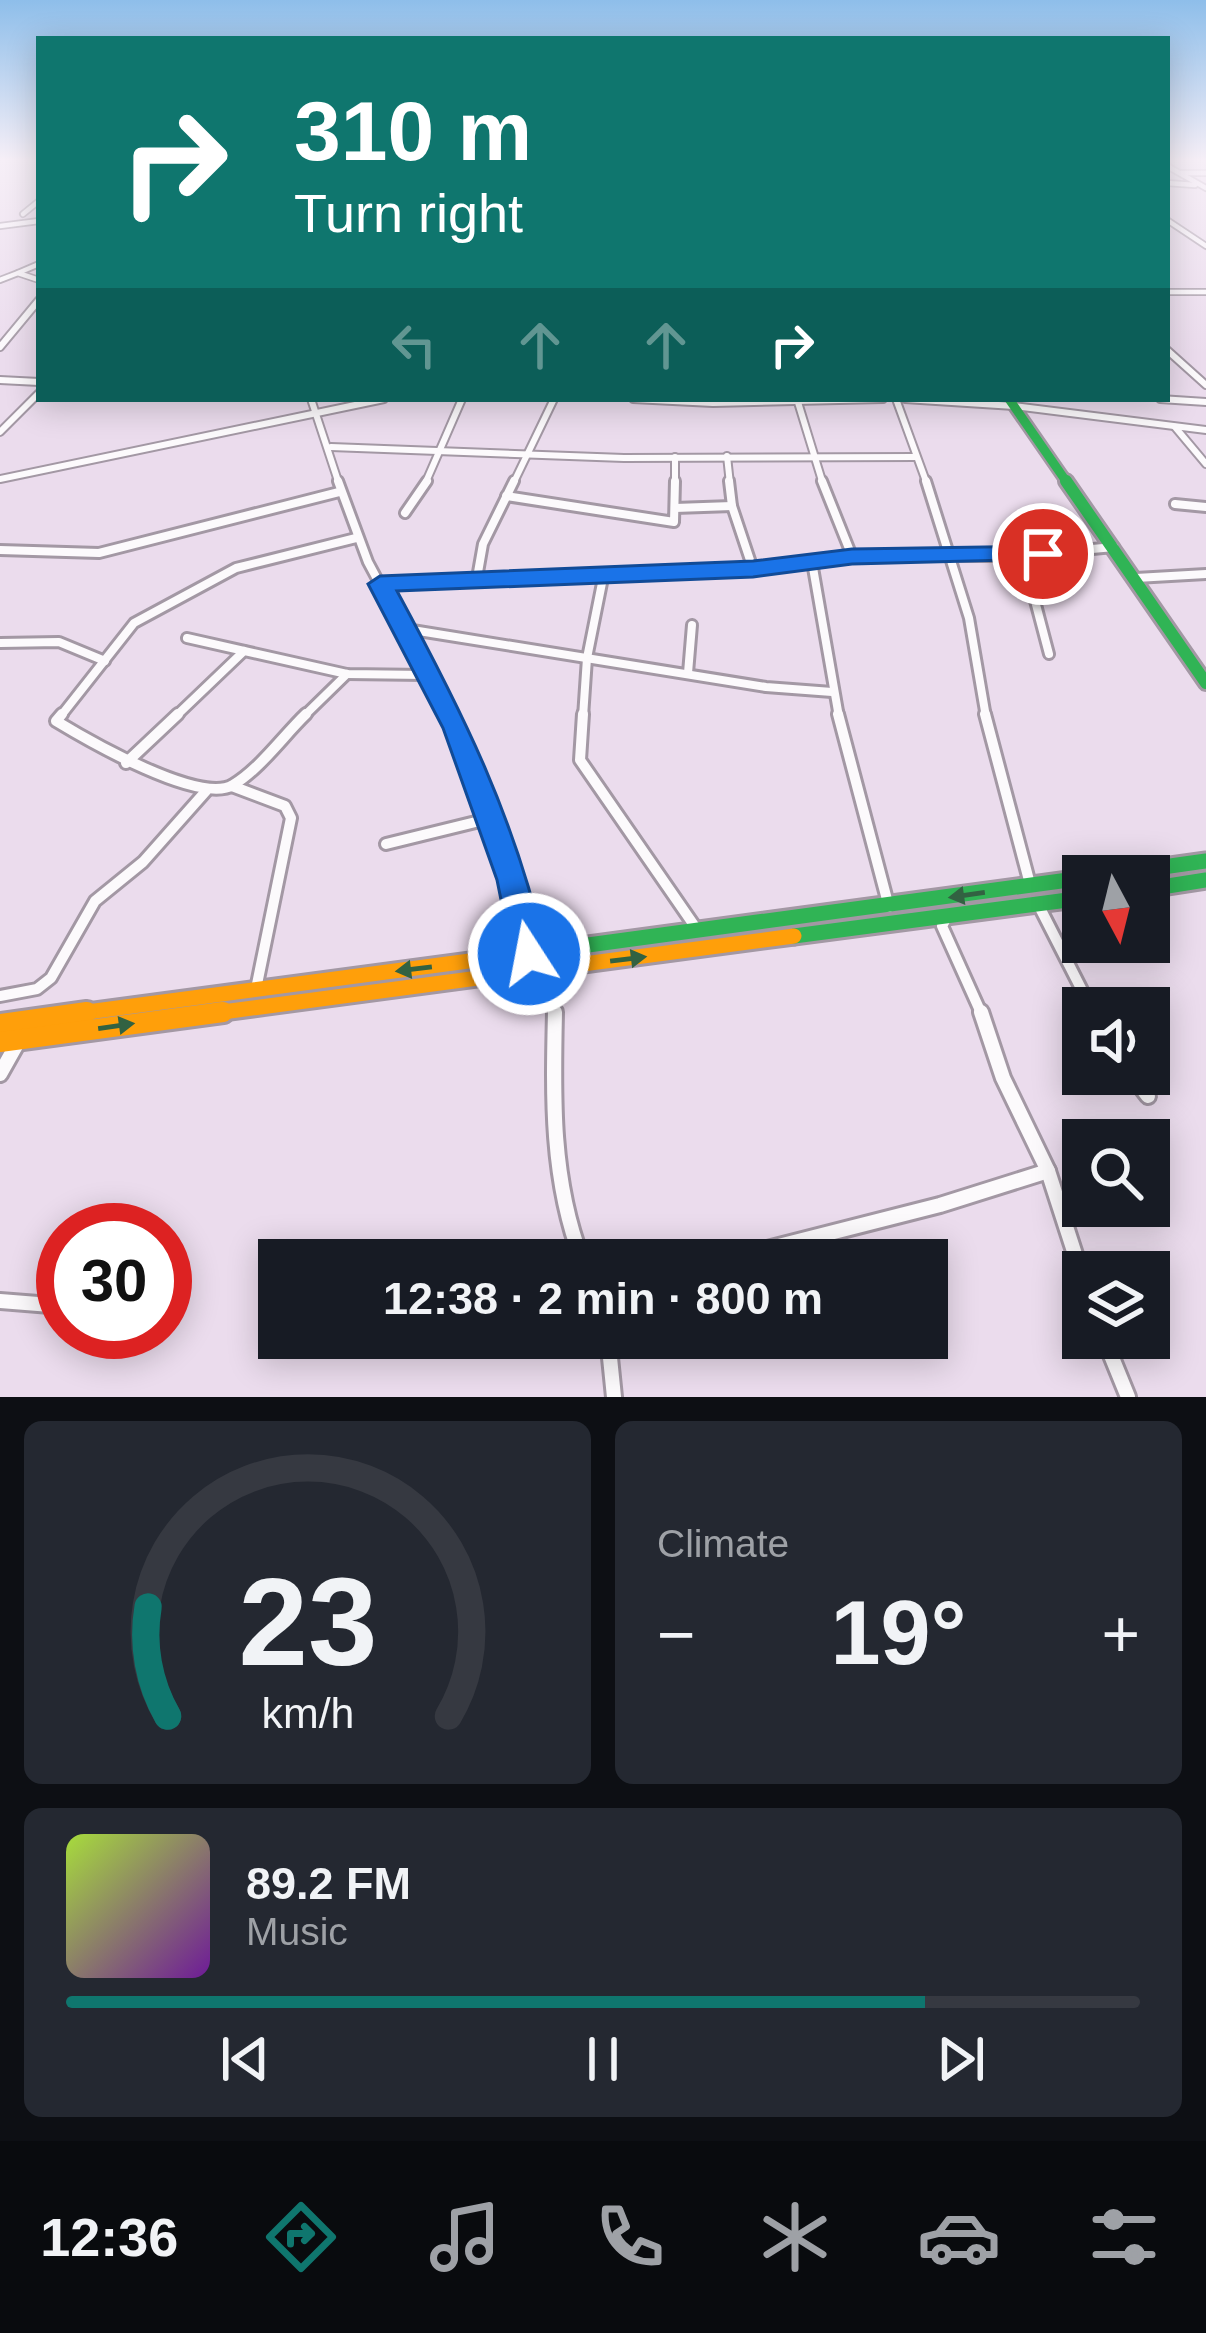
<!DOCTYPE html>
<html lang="en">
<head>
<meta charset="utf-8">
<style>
  body { margin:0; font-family:Arial,sans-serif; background:#242831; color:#f1f3f6; height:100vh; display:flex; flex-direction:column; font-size:45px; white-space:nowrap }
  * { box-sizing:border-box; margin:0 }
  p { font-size:39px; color:#9ea1a6 }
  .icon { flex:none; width:66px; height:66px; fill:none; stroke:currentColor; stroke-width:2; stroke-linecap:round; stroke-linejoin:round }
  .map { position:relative; height:1397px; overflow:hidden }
  .panel { display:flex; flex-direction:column; gap:24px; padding:24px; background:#0d0f14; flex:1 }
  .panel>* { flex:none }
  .top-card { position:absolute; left:36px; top:36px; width:1134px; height:366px; border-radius:0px; box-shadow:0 6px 30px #0003; background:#0f766e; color:#fff; overflow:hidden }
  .needle { width:78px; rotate:173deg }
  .controls { position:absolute; left:1062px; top:855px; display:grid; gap:24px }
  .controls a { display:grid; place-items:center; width:108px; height:108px; border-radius:0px; background:#171b24; box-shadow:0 6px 30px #0003; font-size:60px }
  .speed { position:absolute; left:36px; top:1203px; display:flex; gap:24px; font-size:60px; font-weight:700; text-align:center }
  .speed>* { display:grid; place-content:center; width:156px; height:156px; border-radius:50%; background:#171b24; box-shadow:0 6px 30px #0003; line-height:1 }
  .speed .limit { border:18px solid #d22; background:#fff; color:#111 }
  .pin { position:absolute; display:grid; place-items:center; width:102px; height:102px; color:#fff; margin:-51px; border:6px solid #fff; border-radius:50%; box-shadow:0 3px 12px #0007 }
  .me { position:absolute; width:132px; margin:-66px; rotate:349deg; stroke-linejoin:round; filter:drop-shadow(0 0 9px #0008) }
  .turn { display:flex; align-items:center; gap:42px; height:252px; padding:0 60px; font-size:54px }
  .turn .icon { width:156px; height:156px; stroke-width:2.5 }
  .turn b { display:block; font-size:84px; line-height:102px }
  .lanes { display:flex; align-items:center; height:114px; padding:0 60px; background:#0003; justify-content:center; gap:60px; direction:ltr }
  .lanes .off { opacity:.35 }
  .big { font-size:90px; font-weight:600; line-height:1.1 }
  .panel .card { flex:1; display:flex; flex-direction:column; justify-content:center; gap:18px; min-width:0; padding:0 42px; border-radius:18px; background:#242831 }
  .panel .dial { align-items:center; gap:0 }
  .dial svg { height:312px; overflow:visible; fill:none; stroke:#363941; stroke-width:7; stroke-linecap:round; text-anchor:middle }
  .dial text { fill:#f1f3f6; stroke:none }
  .song { display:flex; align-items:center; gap:36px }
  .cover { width:144px; height:144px; border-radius:18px; background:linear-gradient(135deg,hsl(80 70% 55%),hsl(280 70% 35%)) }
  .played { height:12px; border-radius:6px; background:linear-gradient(90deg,#0f766e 80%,#363941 80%) }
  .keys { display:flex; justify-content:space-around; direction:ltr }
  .heat { display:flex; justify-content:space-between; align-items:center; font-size:66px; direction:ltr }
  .panel .tiles { flex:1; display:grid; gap:24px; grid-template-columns:1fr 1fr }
  .card:last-child { grid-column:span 2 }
  .trip { position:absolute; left:258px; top:1239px; width:690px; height:120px; border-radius:0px; background:#171b24; box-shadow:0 6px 30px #0003; font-weight:600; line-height:120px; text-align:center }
  .tab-bar { display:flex; height:192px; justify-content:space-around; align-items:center; background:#090b0e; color:#9ea1a6 }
  .tab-bar .icon { width:84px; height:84px }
  .tab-bar .on { color:#0f766e }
  .tab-bar b { font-size:54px; color:#f1f3f6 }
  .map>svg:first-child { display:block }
</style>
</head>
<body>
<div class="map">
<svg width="1206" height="1397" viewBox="0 0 1206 1397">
  <rect width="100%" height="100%" fill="#ebdced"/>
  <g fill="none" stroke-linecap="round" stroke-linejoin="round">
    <g stroke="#a398a4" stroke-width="8">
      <g id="street-far4">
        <polyline points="1167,166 1206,188"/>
        <polyline points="1181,173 1206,173"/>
        <polyline points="1167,183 1195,185"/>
        <polyline points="23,214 39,201"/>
        <polyline points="1167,220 1206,246"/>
        <polyline points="0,226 39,221"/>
        <polyline points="18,273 39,264"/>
        <polyline points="0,280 18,273 39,280"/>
        <polyline points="1167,292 1206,292"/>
      </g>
    </g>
    <g stroke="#a398a4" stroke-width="10">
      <g id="street-far3">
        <polyline points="0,347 39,300"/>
        <polyline points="1167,350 1206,385"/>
        <polyline points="0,380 39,382"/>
        <polyline points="311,399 339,484"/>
        <polyline points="633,399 713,403 883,399"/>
        <polyline points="797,399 823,484"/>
        <polyline points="896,399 927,484"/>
        <polyline points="905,399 1014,406 1206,430"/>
        <polyline points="1160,399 1206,402"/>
        <polyline points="1175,427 1206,464"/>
        <polyline points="0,432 39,393"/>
        <polyline points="331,447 624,458 916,457"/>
        <polyline points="727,456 730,484"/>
        <polyline points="0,479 384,399"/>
        <polyline points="425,484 462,399"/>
        <polyline points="513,484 554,399"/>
        <polyline points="675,484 675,457"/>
      </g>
    </g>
    <g stroke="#a398a4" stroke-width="14">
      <g id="street-far2">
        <polyline points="338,481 368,562 451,717"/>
        <polyline points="729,481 732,506 753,569"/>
        <polyline points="822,481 852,556"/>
        <polyline points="926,481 969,618 986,717"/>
        <polyline points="506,496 674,522 675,481"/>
        <polyline points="1175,504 1206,507"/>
        <polyline points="675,508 732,506"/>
        <polyline points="405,513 427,481"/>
        <polyline points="0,550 99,553 339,492"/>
        <polyline points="1016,556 1034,597 1049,654"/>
        <polyline points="812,562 839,717"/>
        <polyline points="477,578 483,544 514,481"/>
        <polyline points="1136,578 1206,574"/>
        <polyline points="380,584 753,569 852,556 1016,556 1114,547"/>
        <polyline points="400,628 766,687 832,692"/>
        <polyline points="187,638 347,674 425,675"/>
        <polyline points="0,643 59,642 105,661"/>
        <polyline points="688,673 692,625"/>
        <polyline points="60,717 134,623 236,568 356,538"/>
        <polyline points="175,717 244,651"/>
        <polyline points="303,717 347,674"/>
        <polyline points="583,717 587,658 604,573"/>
      </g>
    </g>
    <g stroke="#a398a4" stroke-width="16">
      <g id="street-far1">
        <path d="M 62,714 L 56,721 C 89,741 200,805 233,785 C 260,769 284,735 306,714"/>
        <polyline points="450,714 502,837 529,954"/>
        <polyline points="583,714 580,760 698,931"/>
        <polyline points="838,714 889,907"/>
        <polyline points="985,714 1030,884"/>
        <polyline points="126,763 178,714"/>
        <polyline points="232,786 285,806 291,818 256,989"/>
        <polyline points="386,844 492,818"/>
        <polyline points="1039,906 1091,1008"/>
        <polyline points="947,917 942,926 982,1015"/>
        <polyline points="547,969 555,1015"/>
        <polyline points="0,996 37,989 51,978 95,901 143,862 206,791"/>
      </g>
    </g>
    <g stroke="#a398a4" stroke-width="20">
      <g id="street">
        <path d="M 555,1012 C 553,1097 551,1180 582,1260"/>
        <polyline points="981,1012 1003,1078 1048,1171 1083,1279"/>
        <polyline points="0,1074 18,1042"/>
        <polyline points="1131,1074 1148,1096"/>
        <polyline points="724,1260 940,1205 1048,1171"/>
        <polyline points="0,1301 63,1306"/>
        <polyline points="608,1338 614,1397"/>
        <polyline points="1104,1338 1128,1397"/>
      </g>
    </g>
    <g stroke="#a398a4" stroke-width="14">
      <polyline id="fast-far2" points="1009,399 1068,484"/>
    </g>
    <g stroke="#a398a4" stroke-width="18">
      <polyline id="fast-far1" points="1066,481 1206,683"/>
    </g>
    <g stroke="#a398a4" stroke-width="21">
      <g id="fast">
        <polyline points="1099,876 1206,861"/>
        <polyline points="1149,889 1206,880"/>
        <polyline points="794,936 1083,898"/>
        <polyline points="566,948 1083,878"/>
      </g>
    </g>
    <g stroke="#a398a4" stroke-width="21">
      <g id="slow-far1">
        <polyline points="65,1015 566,948"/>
        <polyline points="200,1015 794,936"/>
      </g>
    </g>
    <g stroke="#a398a4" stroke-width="26">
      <g id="slow">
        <polyline points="0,1024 87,1012"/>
        <polyline points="0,1042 223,1012"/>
      </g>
    </g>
    <use href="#street-far4" stroke="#fcfafc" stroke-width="4.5"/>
    <use href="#street-far3" stroke="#fcfafc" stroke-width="6"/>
    <use href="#street-far2" stroke="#fcfafc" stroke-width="8"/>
    <use href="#street-far1" stroke="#fcfafc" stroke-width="10"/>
    <use href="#street" stroke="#fcfafc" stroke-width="14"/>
    <use href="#fast-far2" stroke="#30b455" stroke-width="9"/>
    <use href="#fast-far1" stroke="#30b455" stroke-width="12"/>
    <use href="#fast" stroke="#30b455" stroke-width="15"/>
    <use href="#slow-far1" stroke="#ff9f0a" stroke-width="15"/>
    <use href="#slow" stroke="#ff9f0a" stroke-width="20"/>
  </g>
  <defs><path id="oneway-solid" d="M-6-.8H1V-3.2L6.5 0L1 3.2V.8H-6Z" transform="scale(3)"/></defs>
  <g fill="#326242">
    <use href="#oneway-solid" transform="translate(967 895) rotate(172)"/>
    <use href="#oneway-solid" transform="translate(628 959) rotate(-7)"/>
    <use href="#oneway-solid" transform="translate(414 969) rotate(173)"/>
    <use href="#oneway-solid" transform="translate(116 1026) rotate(-8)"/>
  </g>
  <linearGradient id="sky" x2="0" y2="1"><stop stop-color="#8ebeea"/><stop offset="0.45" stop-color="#f6eff7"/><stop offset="1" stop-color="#f6eff7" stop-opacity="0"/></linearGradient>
  <rect width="1206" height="355" fill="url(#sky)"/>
  <path fill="#1a73e8" stroke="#114b97" stroke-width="3" d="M 1043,546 L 1051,548 L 1051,559 L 852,564 L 753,577 L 397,591 C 463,713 515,817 546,954 L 541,965 L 529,970 L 517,965 L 512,954 L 497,880 L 443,728 L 368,584 L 380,576 L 753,561 L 852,549 Z"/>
</svg>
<div class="controls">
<a><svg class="needle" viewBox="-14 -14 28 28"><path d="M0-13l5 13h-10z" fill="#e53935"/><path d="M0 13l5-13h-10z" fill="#9ea1a6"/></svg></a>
<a><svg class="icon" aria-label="sound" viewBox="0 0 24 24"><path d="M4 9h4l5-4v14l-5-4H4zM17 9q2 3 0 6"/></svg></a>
<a><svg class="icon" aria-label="search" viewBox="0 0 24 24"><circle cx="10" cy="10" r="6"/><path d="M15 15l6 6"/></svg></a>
<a><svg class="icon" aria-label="layers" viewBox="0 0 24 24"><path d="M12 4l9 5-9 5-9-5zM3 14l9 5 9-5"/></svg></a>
</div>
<div class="speed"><div class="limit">30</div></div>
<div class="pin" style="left:1043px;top:554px;background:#d93025"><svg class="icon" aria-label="arrive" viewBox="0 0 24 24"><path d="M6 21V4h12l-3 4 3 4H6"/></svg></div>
<svg class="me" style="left:529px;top:954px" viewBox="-20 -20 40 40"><circle r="17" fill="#1a73e8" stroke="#fff" stroke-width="3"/><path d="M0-11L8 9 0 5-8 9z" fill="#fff"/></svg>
<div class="trip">12:38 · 2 min · 800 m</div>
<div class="top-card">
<div class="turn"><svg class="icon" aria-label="right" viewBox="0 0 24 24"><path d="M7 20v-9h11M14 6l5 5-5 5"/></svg><div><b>310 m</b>Turn right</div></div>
<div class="lanes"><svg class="icon off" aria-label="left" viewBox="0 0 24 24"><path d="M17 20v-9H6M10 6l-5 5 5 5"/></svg><svg class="icon off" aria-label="ahead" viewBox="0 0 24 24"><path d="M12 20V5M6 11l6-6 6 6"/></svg><svg class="icon off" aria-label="ahead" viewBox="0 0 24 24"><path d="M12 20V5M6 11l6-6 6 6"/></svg><svg class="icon" aria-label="right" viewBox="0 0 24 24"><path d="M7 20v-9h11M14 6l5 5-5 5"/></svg></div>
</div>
</div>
<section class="panel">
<div class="tiles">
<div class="card dial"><svg viewBox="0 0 100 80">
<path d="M14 69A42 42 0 1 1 86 69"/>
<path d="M14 69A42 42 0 0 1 9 41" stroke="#0f766e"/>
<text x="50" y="56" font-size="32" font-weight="700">23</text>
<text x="50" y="72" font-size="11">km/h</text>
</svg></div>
<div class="card"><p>Climate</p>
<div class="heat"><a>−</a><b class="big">19°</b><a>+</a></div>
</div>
<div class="card">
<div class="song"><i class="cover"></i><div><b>89.2 FM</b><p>Music</p></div></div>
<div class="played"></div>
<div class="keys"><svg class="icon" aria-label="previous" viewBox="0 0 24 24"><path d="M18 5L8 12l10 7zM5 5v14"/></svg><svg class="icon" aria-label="pause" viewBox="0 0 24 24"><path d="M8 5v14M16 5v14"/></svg><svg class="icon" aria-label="next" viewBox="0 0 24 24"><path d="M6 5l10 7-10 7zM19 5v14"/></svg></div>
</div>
</div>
</section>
<nav class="tab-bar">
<b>12:36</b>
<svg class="icon on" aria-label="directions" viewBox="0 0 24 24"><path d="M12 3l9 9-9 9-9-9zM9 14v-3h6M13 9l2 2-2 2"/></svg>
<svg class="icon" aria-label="music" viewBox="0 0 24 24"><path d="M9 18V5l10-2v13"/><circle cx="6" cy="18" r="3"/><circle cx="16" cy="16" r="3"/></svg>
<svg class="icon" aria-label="phone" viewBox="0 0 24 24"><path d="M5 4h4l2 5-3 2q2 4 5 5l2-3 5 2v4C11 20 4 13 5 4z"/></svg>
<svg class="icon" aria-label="climate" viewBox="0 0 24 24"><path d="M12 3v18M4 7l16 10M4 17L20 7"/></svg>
<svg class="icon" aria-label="car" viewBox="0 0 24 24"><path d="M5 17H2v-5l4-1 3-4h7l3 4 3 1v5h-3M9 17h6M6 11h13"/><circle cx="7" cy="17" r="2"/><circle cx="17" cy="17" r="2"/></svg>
<svg class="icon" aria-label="filters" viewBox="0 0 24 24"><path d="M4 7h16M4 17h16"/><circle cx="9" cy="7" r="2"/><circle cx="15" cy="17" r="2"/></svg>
</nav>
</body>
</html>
